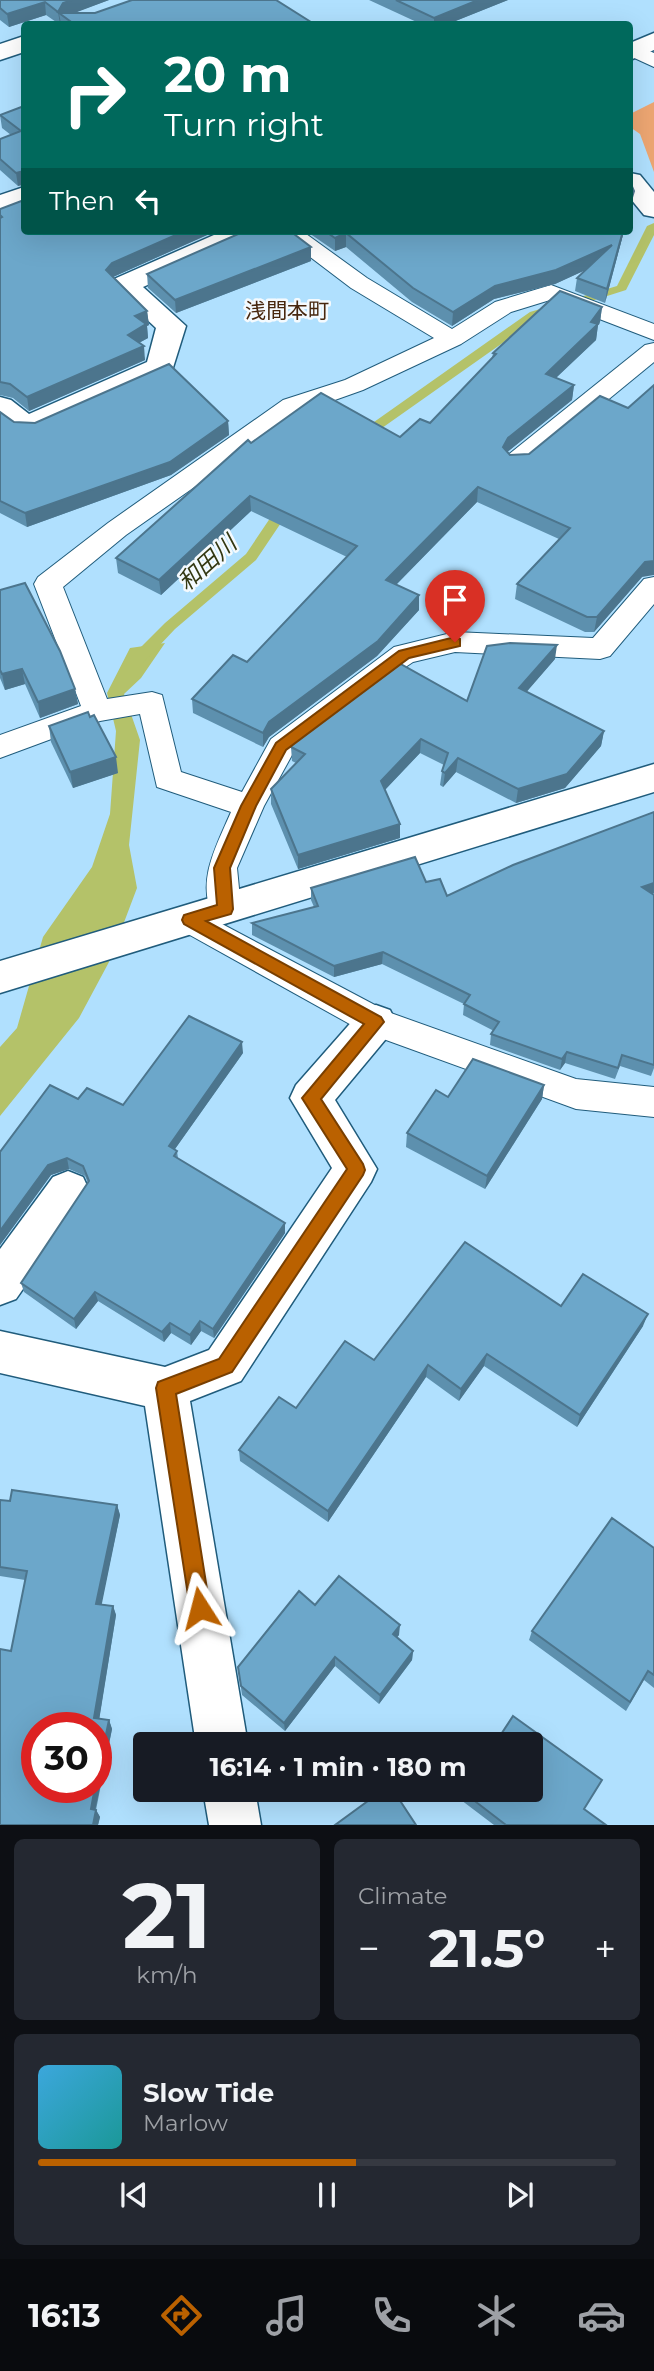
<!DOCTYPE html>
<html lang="en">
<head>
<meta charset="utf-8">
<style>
  body { margin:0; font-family:Montserrat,"Noto Sans JP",sans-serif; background:#242831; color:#f1f3f6; height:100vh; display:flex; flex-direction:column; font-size:26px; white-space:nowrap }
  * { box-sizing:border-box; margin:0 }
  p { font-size:23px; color:#9ea1a6 }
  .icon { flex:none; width:38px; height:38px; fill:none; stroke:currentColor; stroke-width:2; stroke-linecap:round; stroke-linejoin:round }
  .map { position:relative; height:1825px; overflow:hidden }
  .drawer { display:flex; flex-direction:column; gap:14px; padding:14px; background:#0d0f14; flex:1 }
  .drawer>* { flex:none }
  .banner { position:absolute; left:21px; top:21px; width:612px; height:214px; border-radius:7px; box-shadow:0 7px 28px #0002; background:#00695c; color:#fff; overflow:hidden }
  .speed { position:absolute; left:21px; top:1712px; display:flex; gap:14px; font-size:35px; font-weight:700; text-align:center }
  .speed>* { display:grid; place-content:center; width:91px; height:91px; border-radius:50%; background:#171b24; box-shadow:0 7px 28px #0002; line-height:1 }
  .speed .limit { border:10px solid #d22; background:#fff; color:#111 }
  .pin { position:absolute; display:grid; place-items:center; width:60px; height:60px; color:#fff; margin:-72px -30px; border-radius:50% 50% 50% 0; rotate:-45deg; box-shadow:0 0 7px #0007 }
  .pin .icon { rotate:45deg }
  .me { position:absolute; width:77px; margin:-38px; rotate:351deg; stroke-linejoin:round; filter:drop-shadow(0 0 5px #0008) }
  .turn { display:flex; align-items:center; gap:24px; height:147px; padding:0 28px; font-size:32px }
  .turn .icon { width:91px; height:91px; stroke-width:2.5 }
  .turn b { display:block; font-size:49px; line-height:60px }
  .then { display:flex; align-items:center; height:66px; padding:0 28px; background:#0003; gap:14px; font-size:26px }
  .big { font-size:52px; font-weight:700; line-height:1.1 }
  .drawer .widget { flex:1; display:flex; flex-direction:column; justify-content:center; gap:10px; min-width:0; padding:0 24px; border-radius:10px; background:#242831 }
  .drawer .dial { align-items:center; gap:0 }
  .dial b { font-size:91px; line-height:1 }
  .song { display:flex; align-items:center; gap:21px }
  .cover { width:84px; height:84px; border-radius:10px; background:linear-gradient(135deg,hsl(200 70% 55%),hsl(180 70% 35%)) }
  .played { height:7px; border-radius:4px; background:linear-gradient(90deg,#ba6100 55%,#363941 55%) }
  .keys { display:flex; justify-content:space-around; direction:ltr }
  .heat { display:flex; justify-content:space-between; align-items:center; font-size:38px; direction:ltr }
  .drawer .tiles { flex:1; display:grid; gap:14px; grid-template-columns:1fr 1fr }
  .widget:last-child { grid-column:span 2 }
  .trip { position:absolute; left:133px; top:1732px; width:410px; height:70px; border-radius:7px; background:#171b24; box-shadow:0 7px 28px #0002; font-weight:700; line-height:70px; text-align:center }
  .dock { display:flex; height:112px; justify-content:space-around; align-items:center; background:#090b0e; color:#9ea1a6 }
  .dock .icon { width:49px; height:49px }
  .dock .active { color:#ba6100 }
  .dock b { font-size:32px; color:#f1f3f6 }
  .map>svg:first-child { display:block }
</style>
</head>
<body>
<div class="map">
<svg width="654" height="1825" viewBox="0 0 654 1825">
  <rect width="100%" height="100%" fill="#b0e0fe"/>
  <polygon fill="#eda672" points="654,102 654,172 640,134 630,127 630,114"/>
  <polygon fill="#b4c269" points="165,643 141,678 124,694 140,740 129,845 137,888 109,962 79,1018 0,1116 0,1047 17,1028 43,937 92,867 110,814 116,731 107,693 130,648"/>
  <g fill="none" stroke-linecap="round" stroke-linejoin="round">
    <g fill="#b4c269" fill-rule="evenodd">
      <polygon points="654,223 654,235 626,290 538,318 365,440 357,440 357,434 530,312 617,286 647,226"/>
      <polygon points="286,501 293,505 256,560 175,629 142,664 132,664 130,660 132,656 165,623 246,554 281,502"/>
    </g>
    <g stroke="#205c7c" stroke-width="2">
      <g id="service">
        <polygon points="634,44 654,53 654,67 630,56 630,45"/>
        <path d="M 276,231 L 302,231 L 367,278 L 452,329 L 495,302 L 551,285 L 654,324 L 654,340 L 550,300 L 511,312 L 461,344 L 363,390 L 301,412 L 126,535 L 63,587 L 107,699 L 152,692 L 162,695 L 181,772 L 242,792 L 271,739 L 394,647 L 455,632 L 593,638 L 644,579 L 654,577 L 654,604 L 610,656 L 600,659 L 455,652 L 413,662 L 389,678 L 292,755 L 264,806 L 237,868 L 241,909 L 236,918 L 225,922 L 214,918 C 195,882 217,845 231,812 L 157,787 L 140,714 L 100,721 L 0,758 L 0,735 L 81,706 L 34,584 L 38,577 L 108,523 L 283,400 L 345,380 L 434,338 L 351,288 Z"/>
        <polygon points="654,343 654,362 526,467 508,467 504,461 508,455 645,345"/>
        <polygon points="190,907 388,1012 576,1079 654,1087 654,1117 576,1109 364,1032 179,929 174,920 179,911"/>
      </g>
    </g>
    <g stroke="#205c7c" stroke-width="3">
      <g id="minor">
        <polygon points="654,33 654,50 630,60 630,43"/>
        <polygon points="630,173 640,175 654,192 654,217 644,215 630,198"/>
        <polygon points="24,187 24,204 0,212 0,195"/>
        <path d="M 223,231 L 260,231 L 256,237 L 143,287 L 186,326 L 171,374 L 37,434 C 20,438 13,432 0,422 L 0,397 L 11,400 L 29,414 L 147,362 L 156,328 L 110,285 L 114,279 Z"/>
        <polygon points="376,1005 390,1010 396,1022 390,1034 335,1100 377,1169 371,1182 241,1381 190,1401 248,1745 196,1745 145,1406 0,1373 0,1331 165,1367 209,1350 332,1168 290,1098 296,1085 362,1010"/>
        <polygon points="68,1171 83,1177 89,1190 83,1203 16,1299 0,1305 0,1249 53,1177"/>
        <polygon points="203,1790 255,1790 261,1825 209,1825"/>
      </g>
    </g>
    <g stroke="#205c7c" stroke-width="3">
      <g id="tertiary">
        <polygon points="24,36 24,52 0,60 0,44"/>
        <polygon points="654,764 654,792 0,993 0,961"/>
      </g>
    </g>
    <use href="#service" fill="#fff" fill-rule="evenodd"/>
    <use href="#minor" fill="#fff" fill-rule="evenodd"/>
    <use href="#tertiary" fill="#fff" fill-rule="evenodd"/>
  </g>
  <g fill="#5d90ae" fill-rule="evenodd">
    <polygon points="0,0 109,0 73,13 314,24 59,24 46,15 9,27 0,20"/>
    <polygon points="369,0 508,0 448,24 421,24"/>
    <polygon points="24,106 18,186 0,170 0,139 11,135 2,128 0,115"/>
    <polygon points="0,209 24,231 216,231 113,277 147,311 149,325 147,326 148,338 139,343 145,360 29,411 13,398 0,395"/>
    <polygon points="306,231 624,231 605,303 575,291 577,278 585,270 555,284 494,299 452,326 412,302 346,247 335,251"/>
    <polygon points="311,261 176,313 148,288 147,274"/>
    <polygon points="602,307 600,322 598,325 596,340 556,378 574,385 572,400 507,452 642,577 594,632 585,632 515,599 517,584 559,539 477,502 396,585 419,595 419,610 377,656 269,737 263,747 193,713 192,699 247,662 347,557 251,511 161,595 118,573 116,558 251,443 400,437 430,423 492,358 493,353"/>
    <polygon points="0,412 14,422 35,423 228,421 229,435 171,475 27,527 0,513"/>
    <polygon points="0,590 75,689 78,704 40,718 25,684 5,690 0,678"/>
    <polygon points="555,659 526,692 604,731 601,746 565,788 516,803 456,772 443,787 440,785 442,771 444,765 420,753 385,790 400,824 400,838 298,869 271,804 271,789 296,763 292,761 291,747 467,701"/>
    <polygon points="49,726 118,773 73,788 51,742"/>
    <polygon points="654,812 654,893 652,894 654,895 654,1068 651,1076 620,1066 615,1079 565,1063 560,1070 490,1045 491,1034 494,1031 463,1015 464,1004 382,964 334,977 252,935 252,923 314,907 311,900 311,888 426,882 447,896"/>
    <polygon points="243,1053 175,1149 177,1151 178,1158 285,1233 214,1338 201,1331 191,1345 171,1333 164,1342 98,1301 76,1329 24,1292 21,1283 88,1183 85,1176 69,1169 51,1175 0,1245 0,1152 78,1099 123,1105"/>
    <polygon points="544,1085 542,1099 485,1189 406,1147 407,1133 448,1097"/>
    <polygon points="561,1306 643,1326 577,1427 484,1366 459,1401 426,1377 328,1522 240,1461 239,1450 296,1408 374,1360"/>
    <path d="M 12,1490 L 117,1505 L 120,1515 L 101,1604 L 113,1606 L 116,1615 L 99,1719 L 109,1720 L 112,1729 L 96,1810 L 100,1817 L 98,1825 L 0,1825 L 0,1649 L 11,1651 L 25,1580 L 0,1576 L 0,1500 L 10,1501 ZM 37,1727 L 96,1727 L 96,1787 L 37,1787 Z"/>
    <polygon points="654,1548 654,1688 644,1680 626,1711 529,1640 532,1631"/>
    <polygon points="315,1605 399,1635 397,1637 413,1651 412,1660 379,1704 335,1666 285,1731 242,1695 238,1667"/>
    <polygon points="598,1787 584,1809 606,1825 494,1825 461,1800 463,1792"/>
  </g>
  <g fill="#4c758d">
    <polygon points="72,0 109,0 64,17 59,13 61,24 60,24 58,12 63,3"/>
    <polygon points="478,0 508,0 448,24 434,24 434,18"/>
    <polygon points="45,2 46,15 9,27 7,14"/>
    <polygon points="24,171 24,185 18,186 16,173"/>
    <polygon points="185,231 216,231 113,277 106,270 112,263"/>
    <polygon points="623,231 624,231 605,303 607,289"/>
    <polygon points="346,233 346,247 335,251 335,238"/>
    <polygon points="612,245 610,259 555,284 494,299 452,326 453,312 495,286"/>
    <polygon points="311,247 311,261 176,313 175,300"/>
    <polygon points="602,307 600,322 598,325 596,340 544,389 546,374"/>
    <polygon points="147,311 149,325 147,326 148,338 129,348 128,335 135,316"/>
    <polygon points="144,346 145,360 29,411 27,397"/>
    <polygon points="574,385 572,400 506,453 503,447 508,438"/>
    <polygon points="228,421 229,435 171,475 27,527 25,513"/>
    <polygon points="478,487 477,502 386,595 386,580"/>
    <polygon points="250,496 251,511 161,595 159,580"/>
    <polygon points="654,561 654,575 642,577 594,632 597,617 645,562"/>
    <polygon points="419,595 419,610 377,656 269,737 263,747 263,733 269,722"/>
    <polygon points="557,645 555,659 517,703 519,688"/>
    <polygon points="22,669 25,684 5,690 2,674"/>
    <polygon points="75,689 78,704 40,718 38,702"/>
    <polygon points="604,731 601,746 565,788 516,803 518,789"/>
    <polygon points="421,739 420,753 380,795 381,781"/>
    <polygon points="116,757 118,773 73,788 70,772"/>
    <polygon points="458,758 456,772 443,787 445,773"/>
    <polygon points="400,824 400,838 298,869 298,855"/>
    <polygon points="654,883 654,893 639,899 642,887"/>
    <polygon points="383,952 382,964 334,977 334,966"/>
    <polygon points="242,1042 243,1053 170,1156 169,1146"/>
    <polygon points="567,1052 565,1063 560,1070 562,1059"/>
    <polygon points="544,1085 542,1099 485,1189 487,1176"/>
    <polygon points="67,1158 69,1169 51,1175 0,1245 0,1231 48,1165"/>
    <polygon points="285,1223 285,1233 214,1338 213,1329"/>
    <polygon points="95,1292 98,1301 76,1329 74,1319"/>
    <polygon points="648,1314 643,1326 577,1427 580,1415"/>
    <polygon points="200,1321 201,1331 191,1345 190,1335"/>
    <polygon points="170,1323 171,1333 164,1342 162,1332"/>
    <polygon points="487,1354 484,1366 459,1401 461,1389"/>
    <polygon points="428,1365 426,1377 328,1522 328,1511"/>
    <polygon points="117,1505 120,1515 100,1613 96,1604"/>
    <polygon points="113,1606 116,1615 98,1727 94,1718"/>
    <polygon points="400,1625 399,1635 392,1643 393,1634"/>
    <polygon points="413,1651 412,1660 379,1704 380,1695"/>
    <polygon points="335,1657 335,1666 285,1731 284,1723"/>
    <polygon points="109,1720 112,1729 94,1816 91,1809 95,1787 96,1787 96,1782"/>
    <polygon points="96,1810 100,1817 98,1825 93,1825"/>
  </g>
  <g fill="#6ca7ca" stroke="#4c758d" stroke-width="2">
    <polygon points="0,0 72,0 63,3 58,12 45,2 7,14 0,8"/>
    <polygon points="132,0 276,0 314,24 74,24 59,13 95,13"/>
    <polygon points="396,0 478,0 434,18"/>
    <polygon points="24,106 24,179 24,171 16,173 0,159 0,139 21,131 0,115"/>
    <polygon points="630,182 634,191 630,204"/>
    <polygon points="24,200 24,231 185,231 112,263 106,270 147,311 135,316 146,324 128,335 144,346 27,397 10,384 0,382 0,218 2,217 0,215 0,209"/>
    <polygon points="245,231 290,231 311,247 175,300 147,274"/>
    <polygon points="325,231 623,231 607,289 577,278 612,245 556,270 495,286 453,312 413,288 346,233 335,238"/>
    <polygon points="560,291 602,307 591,322 598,324 546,374 574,385 508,438 503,447 510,455 529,454 600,396 628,408 654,385 654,561 645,562 597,617 587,617 517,584 570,528 478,487 386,580 419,595 378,641 269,722 263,733 192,699 233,655 247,662 357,546 250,496 159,580 116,558 248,440 251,443 321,393 400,437 420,419 430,423 496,354 493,353"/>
    <polygon points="169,364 228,421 170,462 25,513 0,501 0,412 14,422 35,423"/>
    <polygon points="25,583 60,651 75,689 38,702 22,669 2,674 0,670 0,590"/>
    <polygon points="510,643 557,645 519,688 604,731 567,774 518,789 458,758 445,773 442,771 448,753 421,739 381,781 400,824 298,855 271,789 305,754 291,747 294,742 397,662 467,701 487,646"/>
    <polygon points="88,712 90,717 94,715 116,757 70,772 49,726"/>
    <polygon points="654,812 654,883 642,887 654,895 654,1065 622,1055 618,1068 567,1052 562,1059 491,1034 499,1022 464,1004 470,995 383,952 334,966 252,923 318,906 311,888 415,857 426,882 440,879 447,896 513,865"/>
    <polygon points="189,1016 242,1042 169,1146 177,1151 174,1156 285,1223 213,1329 200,1321 190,1335 170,1323 162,1332 95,1292 74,1319 21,1283 89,1181 83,1166 67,1158 48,1165 0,1231 0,1152 50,1085 78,1099 87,1088 123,1105"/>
    <polygon points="473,1059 544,1085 487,1176 407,1133 436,1090 448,1097"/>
    <polygon points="465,1242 561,1306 583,1274 648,1314 580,1415 487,1354 461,1389 428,1365 328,1511 239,1450 279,1397 296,1408 345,1341 374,1360"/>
    <polygon points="12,1490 117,1505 96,1604 113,1606 94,1718 109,1720 96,1782 96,1727 37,1727 37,1787 95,1787 91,1809 96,1810 93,1825 0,1825 0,1649 11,1651 27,1571 0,1567 0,1500 10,1501"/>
    <polygon points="612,1518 654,1548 654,1675 648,1671 630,1702 532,1631"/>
    <polygon points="339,1576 400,1625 393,1634 413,1651 380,1695 335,1657 284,1723 241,1686 238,1667 299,1591 315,1605"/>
    <polygon points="513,1716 602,1780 584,1809 606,1825 506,1825 463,1792 464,1790 530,1790 530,1745 494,1745"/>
    <polygon points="383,1790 393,1790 416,1825 335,1825"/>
  </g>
  <polygon fill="#ba6100" stroke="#793f00" stroke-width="2" points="455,637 460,639 460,646 409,658 286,750 256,806 230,868 233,909 231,914 206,921 381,1017 384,1022 321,1099 363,1164 365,1170 363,1175 232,1372 176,1394 210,1608 207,1615 200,1618 193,1615 190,1608 156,1388 158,1382 219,1359 347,1169 302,1098 364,1024 184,924 182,920 184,915 217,905 214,868 241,806 276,743 399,651"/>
  <g text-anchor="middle" stroke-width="5" stroke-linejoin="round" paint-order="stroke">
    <g font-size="21" fill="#47270e" stroke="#f4fafe">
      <text x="287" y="318">浅間本町</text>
    </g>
    <g font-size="23" font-style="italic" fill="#333812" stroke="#f4fafe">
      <text transform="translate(207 563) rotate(-42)" y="8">和田川</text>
    </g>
  </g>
</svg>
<div class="speed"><div class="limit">30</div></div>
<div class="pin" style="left:455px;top:642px;background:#d93025"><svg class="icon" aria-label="arrive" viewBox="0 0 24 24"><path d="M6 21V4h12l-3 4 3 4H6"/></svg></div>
<svg class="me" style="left:200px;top:1608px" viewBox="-20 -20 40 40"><path d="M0-17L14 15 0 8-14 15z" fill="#ba6100" stroke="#fff" stroke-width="4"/></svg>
<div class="trip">16:14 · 1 min · 180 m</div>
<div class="banner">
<div class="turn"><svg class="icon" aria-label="right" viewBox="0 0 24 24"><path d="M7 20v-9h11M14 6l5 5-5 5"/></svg><div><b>20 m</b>Turn right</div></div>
<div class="then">Then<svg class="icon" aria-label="left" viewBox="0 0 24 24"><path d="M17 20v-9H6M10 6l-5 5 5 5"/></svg></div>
</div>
</div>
<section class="drawer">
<div class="tiles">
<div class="widget dial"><b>21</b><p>km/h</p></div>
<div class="widget"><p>Climate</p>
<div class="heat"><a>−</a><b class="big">21.5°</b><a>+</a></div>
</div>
<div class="widget">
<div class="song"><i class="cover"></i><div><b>Slow Tide</b><p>Marlow</p></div></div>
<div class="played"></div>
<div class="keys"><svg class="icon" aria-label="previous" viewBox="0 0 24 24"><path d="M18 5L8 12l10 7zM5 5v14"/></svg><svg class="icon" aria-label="pause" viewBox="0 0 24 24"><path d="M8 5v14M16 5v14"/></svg><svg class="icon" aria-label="next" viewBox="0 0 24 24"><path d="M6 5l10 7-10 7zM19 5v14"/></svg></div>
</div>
</div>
</section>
<nav class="dock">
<b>16:13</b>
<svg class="icon active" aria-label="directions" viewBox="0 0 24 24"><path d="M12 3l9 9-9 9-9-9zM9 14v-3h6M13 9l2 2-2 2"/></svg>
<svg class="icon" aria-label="music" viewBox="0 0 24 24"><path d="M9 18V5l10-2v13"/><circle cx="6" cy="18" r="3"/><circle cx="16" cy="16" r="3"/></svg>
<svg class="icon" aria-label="phone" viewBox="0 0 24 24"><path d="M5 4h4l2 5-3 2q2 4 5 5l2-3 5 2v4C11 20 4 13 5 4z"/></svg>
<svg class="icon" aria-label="climate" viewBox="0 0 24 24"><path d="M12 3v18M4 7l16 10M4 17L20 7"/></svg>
<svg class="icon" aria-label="car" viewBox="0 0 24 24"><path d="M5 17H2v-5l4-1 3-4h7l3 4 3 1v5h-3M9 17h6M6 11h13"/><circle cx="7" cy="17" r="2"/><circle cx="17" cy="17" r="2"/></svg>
</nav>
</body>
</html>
